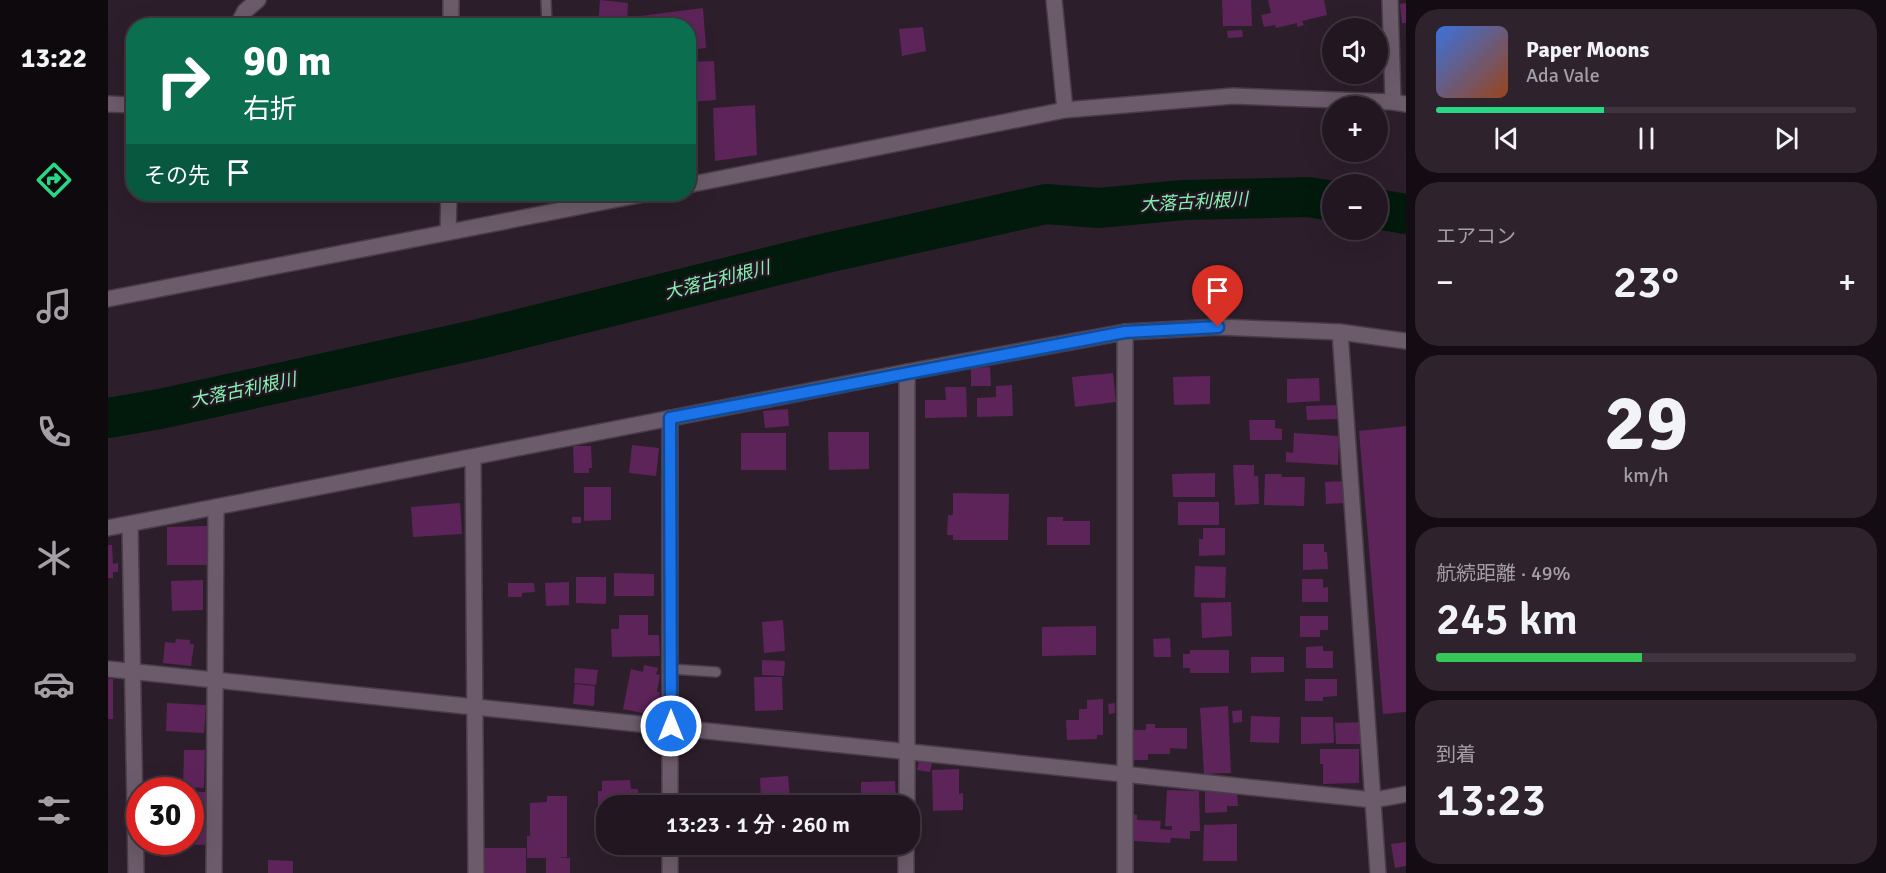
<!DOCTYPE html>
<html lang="ja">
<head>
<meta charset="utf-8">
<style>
  body { margin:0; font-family:Signika,"Noto Sans JP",sans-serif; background:#2e232d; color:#f1f3f6; height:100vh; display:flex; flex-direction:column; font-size:22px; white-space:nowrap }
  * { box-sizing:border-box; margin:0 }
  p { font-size:20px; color:#a29fa5 }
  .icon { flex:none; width:33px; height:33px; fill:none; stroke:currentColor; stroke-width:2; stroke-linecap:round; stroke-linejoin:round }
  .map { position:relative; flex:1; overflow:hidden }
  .details { display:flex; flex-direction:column; gap:9px; padding:9px; background:#130c12; width:480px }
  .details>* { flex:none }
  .banner { position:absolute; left:18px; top:18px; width:570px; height:183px; border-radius:24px; box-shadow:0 6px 24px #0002,0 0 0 2px #3f353e; background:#0b6e4f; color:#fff; overflow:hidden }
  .fabs { position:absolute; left:1214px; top:18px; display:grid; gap:12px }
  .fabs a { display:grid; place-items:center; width:66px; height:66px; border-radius:50%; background:#221620; box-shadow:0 6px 24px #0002,0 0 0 2px #3f353e; font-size:30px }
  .speed { position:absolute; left:18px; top:777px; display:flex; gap:12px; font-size:30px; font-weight:700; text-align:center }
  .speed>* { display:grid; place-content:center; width:78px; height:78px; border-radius:50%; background:#221620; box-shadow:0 6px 24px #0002,0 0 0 2px #3f353e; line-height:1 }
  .speed .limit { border:9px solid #d22; background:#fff; color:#111 }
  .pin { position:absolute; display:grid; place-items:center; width:51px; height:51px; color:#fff; margin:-62px -26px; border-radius:50% 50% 50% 0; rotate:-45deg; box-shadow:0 0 6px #0007 }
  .pin .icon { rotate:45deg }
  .me { position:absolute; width:66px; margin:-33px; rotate:0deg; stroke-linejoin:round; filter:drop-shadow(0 0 4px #0008) }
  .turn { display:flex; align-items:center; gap:21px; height:126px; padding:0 18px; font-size:27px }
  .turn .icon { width:78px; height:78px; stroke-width:2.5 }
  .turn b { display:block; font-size:42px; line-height:51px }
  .then { display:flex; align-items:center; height:57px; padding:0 18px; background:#0003; gap:12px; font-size:22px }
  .big { font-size:45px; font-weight:600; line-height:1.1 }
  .details .tile { flex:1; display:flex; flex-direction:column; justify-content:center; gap:9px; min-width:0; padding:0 21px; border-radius:24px; background:#2e232d }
  .details .dial { align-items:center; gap:0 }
  .dial b { font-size:78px; line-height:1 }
  .song { display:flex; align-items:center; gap:18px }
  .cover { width:72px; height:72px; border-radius:9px; background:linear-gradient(135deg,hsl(220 70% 55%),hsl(20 70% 35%)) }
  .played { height:6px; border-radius:3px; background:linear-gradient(90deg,#29d885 40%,#3f353e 40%) }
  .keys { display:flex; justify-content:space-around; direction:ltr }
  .heat { display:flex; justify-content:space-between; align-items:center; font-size:33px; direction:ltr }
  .charge { height:9px; border-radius:4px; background:linear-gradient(90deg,#34c759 49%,#3f353e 0) }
  .trip { position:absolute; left:488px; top:795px; width:324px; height:60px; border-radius:24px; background:#221620; box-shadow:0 6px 24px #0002,0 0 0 2px #3f353e; font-weight:600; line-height:60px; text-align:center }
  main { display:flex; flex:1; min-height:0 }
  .menu { display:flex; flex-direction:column; width:108px; justify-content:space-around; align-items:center; background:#0e090d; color:#a29fa5 }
  .menu .icon { width:42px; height:42px }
  .menu .on { color:#29d885 }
  .menu b { font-size:27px; color:#f1f3f6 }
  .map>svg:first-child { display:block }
</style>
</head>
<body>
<main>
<nav class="menu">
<b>13:22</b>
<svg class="icon on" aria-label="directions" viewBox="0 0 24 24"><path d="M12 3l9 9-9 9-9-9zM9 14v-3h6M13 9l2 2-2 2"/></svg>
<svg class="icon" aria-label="music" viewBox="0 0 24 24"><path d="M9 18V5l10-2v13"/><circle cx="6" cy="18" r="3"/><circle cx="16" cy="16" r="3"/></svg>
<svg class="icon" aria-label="phone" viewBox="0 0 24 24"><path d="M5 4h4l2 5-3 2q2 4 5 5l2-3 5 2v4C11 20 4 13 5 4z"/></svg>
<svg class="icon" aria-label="climate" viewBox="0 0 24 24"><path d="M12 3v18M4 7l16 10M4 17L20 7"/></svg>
<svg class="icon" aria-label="car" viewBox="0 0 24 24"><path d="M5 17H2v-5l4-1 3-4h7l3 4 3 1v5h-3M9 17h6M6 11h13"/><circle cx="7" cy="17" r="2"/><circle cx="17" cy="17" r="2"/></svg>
<svg class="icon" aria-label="filters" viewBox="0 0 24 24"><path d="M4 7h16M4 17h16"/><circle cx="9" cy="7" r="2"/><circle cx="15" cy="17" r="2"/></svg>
</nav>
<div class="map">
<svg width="1298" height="873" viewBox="0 0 1298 873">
  <rect width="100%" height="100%" fill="#2d1e2b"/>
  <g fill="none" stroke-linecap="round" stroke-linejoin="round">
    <g stroke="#011a0b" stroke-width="40">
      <polyline points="1269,209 1298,214"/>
      <polyline points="0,418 52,409 371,339 714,254 938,204 991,208 1075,200 1201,197 1224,201"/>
    </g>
  </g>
  <g fill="#5d2459">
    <polygon points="492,0 520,3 519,26 490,26"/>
    <polygon points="1114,0 1143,0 1144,26 1115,26"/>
    <polygon points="1160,0 1216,0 1219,15 1194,21 1196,25 1189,27 1189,23 1168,28 1167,25 1156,27 1153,15 1163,13"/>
    <polygon points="1298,3 1298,23 1294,23 1292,4"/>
    <polygon points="595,8 598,48 580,50 580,26 533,26 532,16"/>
    <polygon points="815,27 818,51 794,56 791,29"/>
    <polygon points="1134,30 1135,37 1120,38 1119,31"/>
    <polygon points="606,61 608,100 580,102 580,62"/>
    <polygon points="647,105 649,155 607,161 605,108"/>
    <polygon points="882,367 883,386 863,386 863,368"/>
    <polygon points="1005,373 1008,402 967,407 964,377"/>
    <polygon points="1102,376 1102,404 1066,405 1065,377"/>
    <polygon points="1211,378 1212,401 1179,403 1179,379"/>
    <polygon points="904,385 905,416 869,417 869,398 888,397 888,386"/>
    <polygon points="837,387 858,387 859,417 817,418 817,400 838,400"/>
    <polygon points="1228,405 1229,419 1199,420 1198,406"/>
    <polygon points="680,409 681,426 657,428 655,411"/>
    <polygon points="1141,420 1167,420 1167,428 1174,429 1174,440 1142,440"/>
    <polygon points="1298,426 1298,712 1275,714 1251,431"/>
    <polygon points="720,432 761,432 761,469 721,470"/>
    <rect x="633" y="433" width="45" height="37"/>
    <polygon points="1186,433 1231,436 1230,465 1178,462 1178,452 1185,453"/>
    <polygon points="524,445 551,448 548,476 521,473"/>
    <polygon points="465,446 483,446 484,468 481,468 481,473 466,473"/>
    <polygon points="1125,465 1146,465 1146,476 1150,476 1151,504 1127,505"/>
    <polygon points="1107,473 1107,497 1065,497 1064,474"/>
    <polygon points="1157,474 1173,474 1174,477 1197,477 1196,506 1156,505"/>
    <polygon points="1237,481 1238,503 1218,504 1217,482"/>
    <polygon points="476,487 503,487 503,520 476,521"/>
    <polygon points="845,493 901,494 900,540 845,540 845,535 839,535 840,515 845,515"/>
    <rect x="1070" y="502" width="41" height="23"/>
    <polygon points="352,503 354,534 305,537 303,507"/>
    <rect x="464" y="517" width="9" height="6"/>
    <polygon points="939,517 955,517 955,521 982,521 982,545 939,545"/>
    <polygon points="99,526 99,565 59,565 59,527"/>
    <polygon points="1095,528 1117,528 1117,555 1091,556 1091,539 1095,539"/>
    <polygon points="1195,544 1216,544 1216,552 1219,552 1220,569 1195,570"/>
    <polygon points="0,545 4,545 5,564 10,563 10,572 5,572 5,578 0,578"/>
    <polygon points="1087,566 1118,567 1117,598 1086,597"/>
    <polygon points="506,573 546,574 546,596 506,596"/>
    <polygon points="468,577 498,577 498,604 468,603"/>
    <polygon points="1194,579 1215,579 1215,588 1220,587 1220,602 1194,602"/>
    <polygon points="95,580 95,610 64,611 63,581"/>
    <polygon points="461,582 461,605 438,606 437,583"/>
    <polygon points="400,583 426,583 427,592 414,593 414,597 400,597"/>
    <polygon points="1123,602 1124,636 1094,638 1093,603"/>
    <polygon points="511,615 540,615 540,635 551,635 552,656 504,657 503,629 511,629"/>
    <polygon points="1192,616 1220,616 1220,630 1212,630 1212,637 1192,637"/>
    <polygon points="675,620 677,651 656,653 654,622"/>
    <polygon points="988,626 988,655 934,656 934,627"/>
    <polygon points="1062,638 1063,657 1046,657 1045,639"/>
    <polygon points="68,639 82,640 82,644 86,644 83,666 55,663 57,642 67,643"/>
    <polygon points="1215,646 1215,651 1225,651 1225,668 1198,668 1198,647"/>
    <polygon points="1082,650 1121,650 1121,673 1082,673 1082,668 1075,668 1075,654 1082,654"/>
    <polygon points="1143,657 1176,657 1176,672 1143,673"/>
    <polygon points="654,660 677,661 676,676 654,675"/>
    <polygon points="536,665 550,668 548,674 552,675 549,692 552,692 548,716 515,709 523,669 535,672"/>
    <polygon points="467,668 490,670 488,685 466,683"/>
    <polygon points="646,677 674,677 675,710 647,711"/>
    <rect x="0" y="679" width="5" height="40"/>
    <polygon points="1197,679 1229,679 1229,696 1215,697 1215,701 1197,701"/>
    <polygon points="467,684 487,686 486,706 465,704"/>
    <polygon points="995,699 995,735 989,735 989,739 959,740 958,720 971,720 971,709 979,709 979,700"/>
    <polygon points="59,703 98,705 96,733 58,731"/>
    <polygon points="1007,703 1007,713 1001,714 1000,704"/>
    <polygon points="1120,706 1123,773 1096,774 1092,708"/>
    <polygon points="1134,710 1134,722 1125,723 1124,711"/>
    <polygon points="1143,716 1172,717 1171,743 1142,742"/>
    <polygon points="1193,717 1225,717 1226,743 1193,744"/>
    <polygon points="1254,722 1254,744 1228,744 1227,723"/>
    <polygon points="1038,724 1047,724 1047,728 1079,728 1079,749 1062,748 1062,754 1040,754 1040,760 1026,760 1026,730 1038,730"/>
    <polygon points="1212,749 1251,749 1251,783 1215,784 1215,764 1212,764"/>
    <polygon points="76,750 97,750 96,788 75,787"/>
    <polygon points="811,761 824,763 822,772 809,770"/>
    <polygon points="851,769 851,794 855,793 855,810 825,811 824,770"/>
    <polygon points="680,776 682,799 653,800 652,778"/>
    <polygon points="522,780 523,789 530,789 531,806 498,806 498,809 490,810 490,791 494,791 494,781"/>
    <polygon points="787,781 788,803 753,804 753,782"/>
    <polygon points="1059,790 1091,791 1092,831 1082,831 1082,839 1063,838 1062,843 1024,841 1025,814 1029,815 1029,820 1053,821 1052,829 1064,830 1064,826 1057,826"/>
    <polygon points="1097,791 1129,791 1130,806 1119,806 1119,812 1097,813"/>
    <polygon points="82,792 101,792 100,845 64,844 64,842 82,842"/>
    <polygon points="439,796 459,796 459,857 451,858 462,858 462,873 438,873 438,858 419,858 419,836 422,836 422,803 439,802"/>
    <rect x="533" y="796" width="20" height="10"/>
    <polygon points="1129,824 1129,861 1095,861 1096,825"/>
    <polygon points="1298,842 1298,866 1287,868 1283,844"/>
    <rect x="376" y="848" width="42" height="25"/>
    <polygon points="160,860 185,861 185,873 160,873"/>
  </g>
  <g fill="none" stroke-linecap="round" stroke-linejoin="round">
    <g stroke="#493d48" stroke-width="12">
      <g id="lane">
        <polyline points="438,0 439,26"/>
        <polyline points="563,669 608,672"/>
      </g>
    </g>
    <g stroke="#493d48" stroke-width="18">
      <g id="street">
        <polyline points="946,0 957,110"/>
        <polyline points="1282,0 1285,102"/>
        <polyline points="129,26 137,11 150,0"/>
        <polyline points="343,26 343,0"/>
        <polyline points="0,104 26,105"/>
        <polyline points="580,185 957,110 1125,96 1285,102 1298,104"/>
        <polyline points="340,232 341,194"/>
        <polyline points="0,299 536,194"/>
        <polyline points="1232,332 1270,873"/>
        <polyline points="365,457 368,873"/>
        <polyline points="22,524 28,873"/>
        <polyline points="0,528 799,372 1017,332 1110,327 1232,332 1298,341"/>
        <polyline points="0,669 1266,800 1298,794"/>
        <polyline points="562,806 562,418"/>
        <polyline points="799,806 799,372"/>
        <polyline points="106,873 108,507"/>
        <polyline points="562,873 562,844"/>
        <polyline points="798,873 798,844"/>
        <polyline points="1017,873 1017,332"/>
      </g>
    </g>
    <use href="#lane" stroke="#6c5b6a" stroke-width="9"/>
    <use href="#street" stroke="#6c5b6a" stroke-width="15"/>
  </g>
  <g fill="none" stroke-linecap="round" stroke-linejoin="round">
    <g stroke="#114b97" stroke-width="15">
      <polyline id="route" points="563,726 562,418 1017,332 1110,327"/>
    </g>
    <use href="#route" stroke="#1a73e8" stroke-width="10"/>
  </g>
  <g text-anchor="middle" stroke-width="5" stroke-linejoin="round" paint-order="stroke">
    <g font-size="18" font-style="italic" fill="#82f3b0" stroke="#231521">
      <text transform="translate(1086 202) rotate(-3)" y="6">大落古利根川</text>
      <text transform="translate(609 280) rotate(-14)" y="6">大落古利根川</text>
      <text transform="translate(135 390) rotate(-12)" y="6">大落古利根川</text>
    </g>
  </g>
</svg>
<div class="fabs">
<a><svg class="icon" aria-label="sound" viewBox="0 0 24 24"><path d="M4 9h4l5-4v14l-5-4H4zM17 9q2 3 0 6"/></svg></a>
<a>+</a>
<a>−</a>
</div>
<div class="speed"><div class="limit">30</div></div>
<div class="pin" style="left:1110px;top:327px;background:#d93025"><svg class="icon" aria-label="arrive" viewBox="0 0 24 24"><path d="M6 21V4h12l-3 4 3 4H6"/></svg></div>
<svg class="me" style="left:563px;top:726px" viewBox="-20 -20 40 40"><circle r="17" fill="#1a73e8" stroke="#fff" stroke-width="3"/><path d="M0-11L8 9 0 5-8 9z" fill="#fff"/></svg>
<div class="trip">13:23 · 1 分 · 260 m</div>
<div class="banner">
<div class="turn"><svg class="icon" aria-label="right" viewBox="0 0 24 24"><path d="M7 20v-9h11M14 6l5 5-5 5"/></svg><div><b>90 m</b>右折</div></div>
<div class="then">その先<svg class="icon" aria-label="arrive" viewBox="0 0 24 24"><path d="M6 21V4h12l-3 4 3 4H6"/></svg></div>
</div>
</div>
<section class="details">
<div class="tile">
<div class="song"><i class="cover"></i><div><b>Paper Moons</b><p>Ada Vale</p></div></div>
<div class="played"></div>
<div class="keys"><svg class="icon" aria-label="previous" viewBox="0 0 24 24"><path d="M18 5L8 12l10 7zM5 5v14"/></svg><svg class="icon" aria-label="pause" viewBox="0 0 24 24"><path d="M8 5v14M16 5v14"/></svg><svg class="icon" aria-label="next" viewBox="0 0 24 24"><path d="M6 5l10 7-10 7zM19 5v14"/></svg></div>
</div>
<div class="tile"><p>エアコン</p>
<div class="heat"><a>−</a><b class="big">23°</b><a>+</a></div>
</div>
<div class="tile dial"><b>29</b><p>km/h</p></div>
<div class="tile"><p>航続距離 · 49%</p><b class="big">245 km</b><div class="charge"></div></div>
<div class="tile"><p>到着</p><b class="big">13:23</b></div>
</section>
</main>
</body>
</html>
